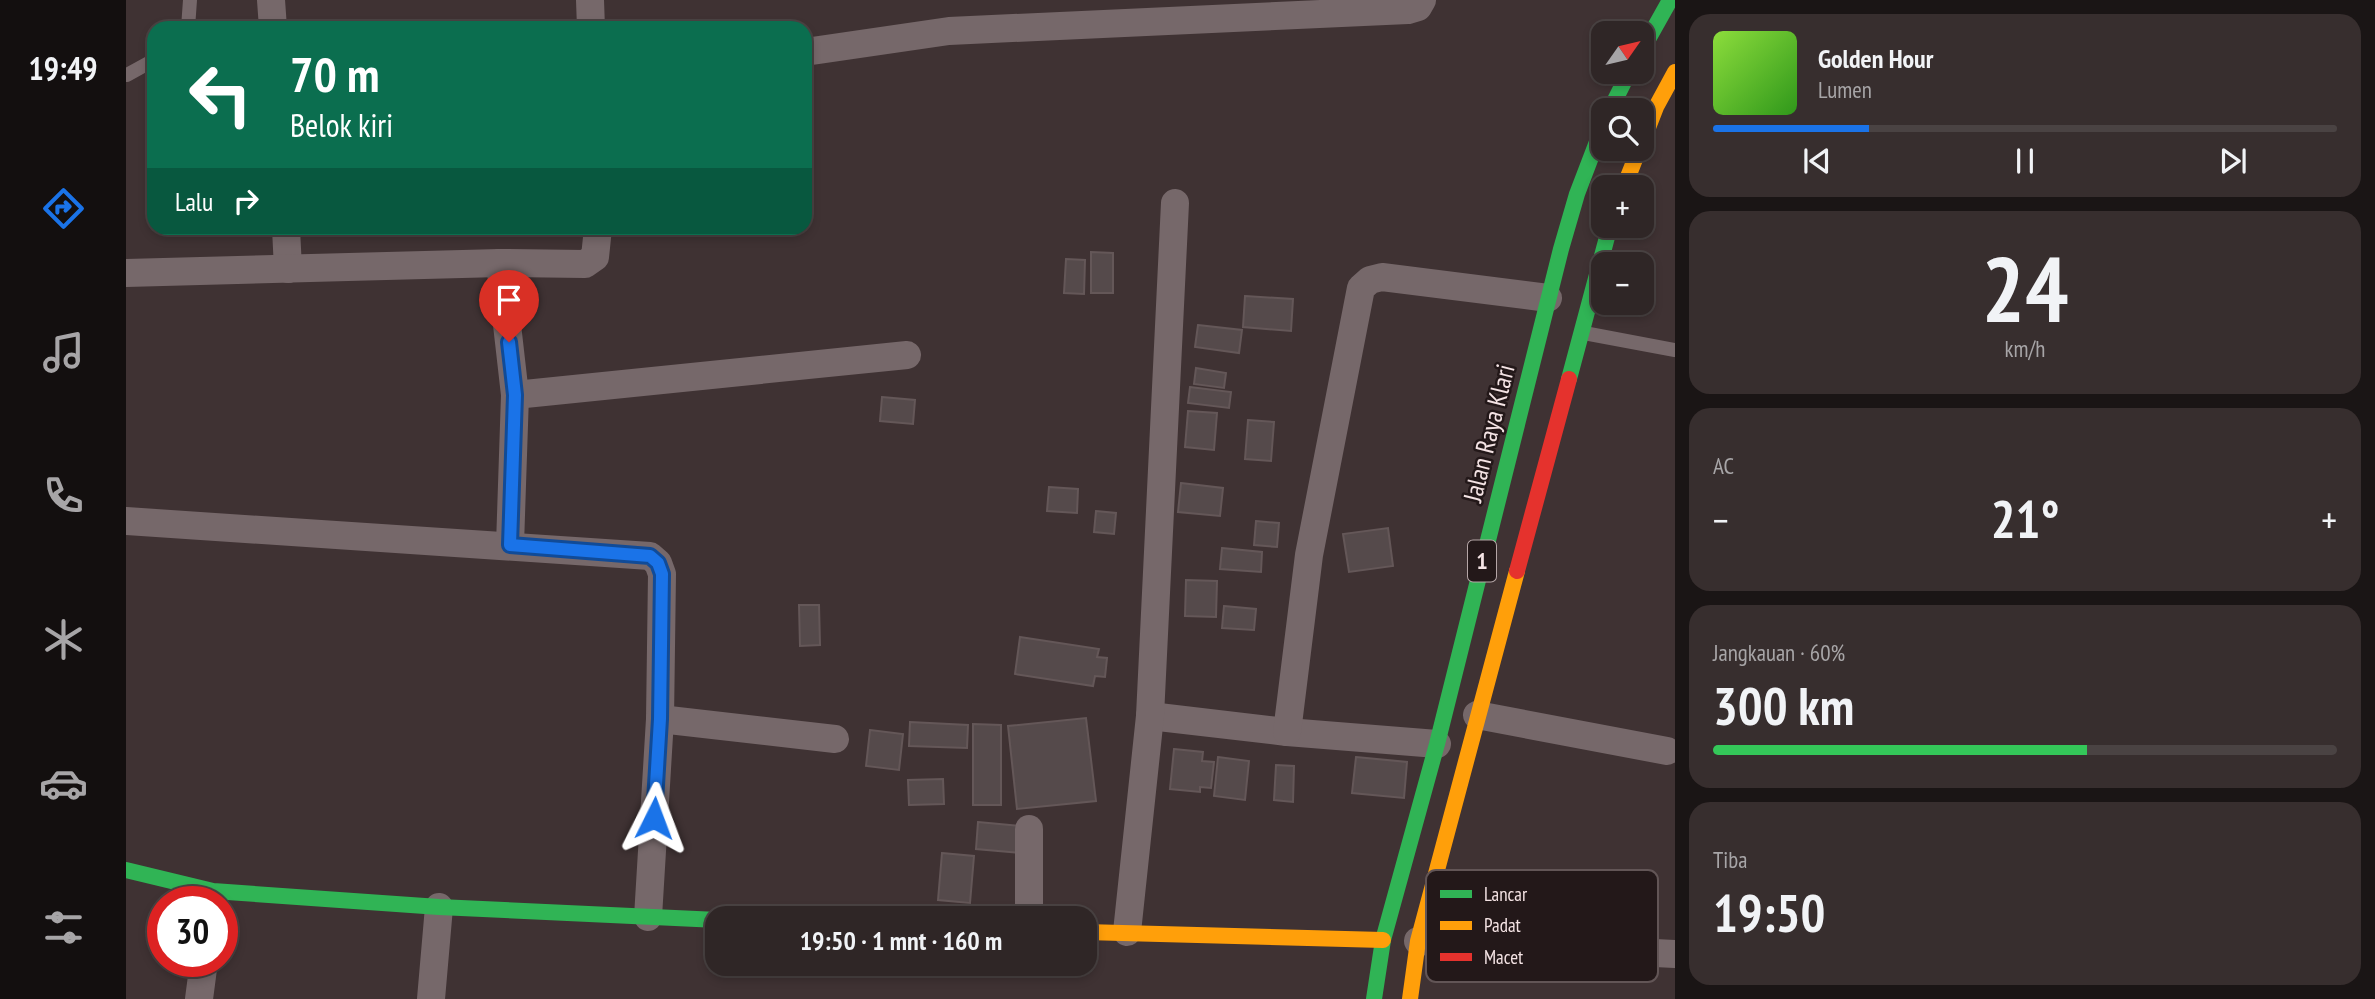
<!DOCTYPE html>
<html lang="id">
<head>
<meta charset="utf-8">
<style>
  body { margin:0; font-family:"PT Sans Narrow",sans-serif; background:#372e2e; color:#f1f3f6; height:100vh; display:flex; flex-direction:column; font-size:26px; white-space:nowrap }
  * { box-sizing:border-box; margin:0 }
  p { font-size:23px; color:#a7a5a7 }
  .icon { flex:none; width:38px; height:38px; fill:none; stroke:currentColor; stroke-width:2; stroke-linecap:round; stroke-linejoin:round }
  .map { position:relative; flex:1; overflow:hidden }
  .side { display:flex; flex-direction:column; gap:14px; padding:14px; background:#1a1515; width:700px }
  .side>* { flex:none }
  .banner { position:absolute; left:21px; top:21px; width:665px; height:214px; border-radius:21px; box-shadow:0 4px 10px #0003,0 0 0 2px #4a4343; background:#0b6e4f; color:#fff; overflow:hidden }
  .needle { width:46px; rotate:56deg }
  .buttons { position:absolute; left:1465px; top:21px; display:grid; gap:14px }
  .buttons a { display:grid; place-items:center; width:63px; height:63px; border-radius:14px; background:#2f2626; box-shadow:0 4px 10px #0003,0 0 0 2px #4a4343; font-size:35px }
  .speed { position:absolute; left:21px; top:886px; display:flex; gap:14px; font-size:35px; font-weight:700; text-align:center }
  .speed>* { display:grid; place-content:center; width:91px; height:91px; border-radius:50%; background:#2f2626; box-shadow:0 4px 10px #0003,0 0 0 2px #4a4343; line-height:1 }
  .speed .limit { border:10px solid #d22; background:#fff; color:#111 }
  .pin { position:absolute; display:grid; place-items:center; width:60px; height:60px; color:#fff; margin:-72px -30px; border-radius:50% 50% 50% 0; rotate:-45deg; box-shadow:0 0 7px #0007 }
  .pin .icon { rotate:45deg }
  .me { position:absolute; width:77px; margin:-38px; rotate:3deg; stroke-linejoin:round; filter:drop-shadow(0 0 5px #0008) }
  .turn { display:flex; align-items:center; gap:24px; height:147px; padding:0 28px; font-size:32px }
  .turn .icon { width:91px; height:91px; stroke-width:2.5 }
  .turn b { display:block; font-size:49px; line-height:60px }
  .then { display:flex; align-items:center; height:66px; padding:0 28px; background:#0003; gap:14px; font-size:26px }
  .big { font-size:52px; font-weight:700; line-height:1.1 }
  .side .widget { flex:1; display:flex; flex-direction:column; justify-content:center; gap:10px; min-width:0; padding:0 24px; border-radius:21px; background:#372e2e }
  .side .dial { align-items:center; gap:0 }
  .dial b { font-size:91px; line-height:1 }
  .song { display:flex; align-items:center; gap:21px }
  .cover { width:84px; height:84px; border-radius:10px; background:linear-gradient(135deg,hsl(90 70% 55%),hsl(110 70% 35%)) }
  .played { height:7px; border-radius:4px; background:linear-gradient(90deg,#1a73e8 25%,#4a4343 25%) }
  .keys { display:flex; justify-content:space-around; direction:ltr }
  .heat { display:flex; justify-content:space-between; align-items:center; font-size:38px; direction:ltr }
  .charge { height:10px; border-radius:5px; background:linear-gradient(90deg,#34c759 60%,#4a4343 0) }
  .trip { position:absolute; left:579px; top:906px; width:392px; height:70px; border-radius:21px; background:#2f2626; box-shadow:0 4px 10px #0003,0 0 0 2px #4a4343; font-weight:700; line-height:70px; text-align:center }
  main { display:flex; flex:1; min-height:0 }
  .dock { display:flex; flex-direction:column; width:126px; justify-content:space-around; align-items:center; background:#130f0f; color:#a7a5a7 }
  .dock .icon { width:49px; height:49px }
  .dock .on { color:#1a73e8 }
  .dock b { font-size:32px; color:#f1f3f6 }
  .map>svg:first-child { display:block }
</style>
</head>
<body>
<main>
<nav class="dock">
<b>19:49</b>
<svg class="icon on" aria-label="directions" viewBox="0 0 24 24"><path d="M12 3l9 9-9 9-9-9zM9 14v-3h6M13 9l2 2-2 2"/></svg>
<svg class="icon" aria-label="music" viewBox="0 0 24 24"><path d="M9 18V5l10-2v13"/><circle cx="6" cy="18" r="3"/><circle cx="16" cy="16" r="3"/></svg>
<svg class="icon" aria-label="phone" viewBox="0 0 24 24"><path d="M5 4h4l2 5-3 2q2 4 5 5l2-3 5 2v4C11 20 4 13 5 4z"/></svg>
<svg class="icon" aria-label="climate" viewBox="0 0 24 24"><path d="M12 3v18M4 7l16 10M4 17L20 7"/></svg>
<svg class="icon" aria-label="car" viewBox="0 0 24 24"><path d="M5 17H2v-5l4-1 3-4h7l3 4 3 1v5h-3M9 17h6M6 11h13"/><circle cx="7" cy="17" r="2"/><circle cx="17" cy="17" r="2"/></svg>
<svg class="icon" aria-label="filters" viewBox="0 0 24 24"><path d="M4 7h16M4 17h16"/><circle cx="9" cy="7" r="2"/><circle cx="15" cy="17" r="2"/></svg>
</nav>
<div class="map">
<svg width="1549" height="999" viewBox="0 0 1549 999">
  <rect width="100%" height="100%" fill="#3f3233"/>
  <g fill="#554a4b" stroke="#645758" stroke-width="2">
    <polygon points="965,252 987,253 987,293 965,293"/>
    <polygon points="940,259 959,260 958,294 938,293"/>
    <polygon points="1119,296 1167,299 1165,331 1117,327"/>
    <polygon points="1072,325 1116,330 1113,353 1069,347"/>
    <polygon points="1070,368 1100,373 1098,388 1068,384"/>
    <polygon points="1064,387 1105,392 1103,408 1062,403"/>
    <polygon points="756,397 789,400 787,424 754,421"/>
    <polygon points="1062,411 1091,413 1088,450 1059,447"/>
    <polygon points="1122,420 1148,422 1145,461 1119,459"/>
    <polygon points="1055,483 1097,488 1094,516 1052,512"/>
    <polygon points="923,487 952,489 951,513 921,511"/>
    <polygon points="970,511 990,513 988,534 968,532"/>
    <polygon points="1130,521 1153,523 1151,547 1128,545"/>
    <polygon points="1262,528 1267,566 1223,572 1217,534"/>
    <polygon points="1096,548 1136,552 1135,572 1094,569"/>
    <polygon points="1060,580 1091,581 1090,617 1059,616"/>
    <polygon points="673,605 693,605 694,645 674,646"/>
    <polygon points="1098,606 1130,609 1128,630 1096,628"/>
    <polygon points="894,637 973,649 971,657 981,658 979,677 969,676 967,686 889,674"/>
    <polygon points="960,718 970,801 891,809 882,726"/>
    <polygon points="784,722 842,725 841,748 783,746"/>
    <polygon points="847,724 875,725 875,805 847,805"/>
    <polygon points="744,730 777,734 773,770 740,766"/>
    <polygon points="1048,749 1077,752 1076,761 1088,762 1085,788 1074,787 1074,792 1044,789"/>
    <polygon points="1092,757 1123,761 1119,800 1088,796"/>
    <polygon points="1230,757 1281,762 1278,798 1226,793"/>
    <polygon points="1150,765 1168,766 1167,802 1148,800"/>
    <polygon points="817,779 818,804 783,805 782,780"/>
    <polygon points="852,822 896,826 894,853 850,849"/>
    <polygon points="816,853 848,856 844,903 812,900"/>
  </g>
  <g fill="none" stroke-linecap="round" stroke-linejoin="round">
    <g stroke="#76686a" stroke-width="14">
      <polyline points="62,28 64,0"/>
      <polyline points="1,75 28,60"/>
      <polyline points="1458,333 1549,350"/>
    </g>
    <g stroke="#76686a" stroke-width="28">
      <polyline points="145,0 147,28"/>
      <polyline points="464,0 465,28"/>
      <polyline points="679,52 823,31 1282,10 1292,7 1296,0"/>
      <polyline points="160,228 162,269"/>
      <polyline points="374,263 389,395 384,545"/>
      <polyline points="0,273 374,263 459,264 469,257 472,228"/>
      <polyline points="389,395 781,355"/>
      <polyline points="0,521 524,556 532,563 536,574 534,719 522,917"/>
      <polyline points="1351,715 1541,751"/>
      <polyline points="1024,716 1161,732 1311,744"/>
      <polyline points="534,719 709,739"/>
      <polyline points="1161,732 1183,555 1235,288 1244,280 1256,277 1422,298"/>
      <polyline points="903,919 903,829"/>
      <polyline points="1001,932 1024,716 1049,203"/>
      <polyline points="1292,941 1549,954"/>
      <polyline points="73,999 78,961"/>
      <polyline points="305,999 313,907"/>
    </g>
    <g stroke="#30b455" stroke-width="16">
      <polyline points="1516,50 1544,0"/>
      <polyline points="1484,110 1503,72"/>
      <polyline points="1443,379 1484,226"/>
      <polyline points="0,870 87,891 313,907 592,920"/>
      <polyline points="1248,999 1257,940 1311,744 1435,249 1451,194 1477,126"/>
    </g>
    <g stroke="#ff9f0a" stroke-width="16">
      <polyline points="1516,143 1530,107 1549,72"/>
      <polyline points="1498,187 1513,149"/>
      <polyline points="959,932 1257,940"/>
      <polyline points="1284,999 1292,941 1391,571"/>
    </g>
    <polyline stroke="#e5322d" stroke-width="16" points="1391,571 1443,379"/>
  </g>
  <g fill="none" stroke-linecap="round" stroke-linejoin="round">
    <g stroke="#114b97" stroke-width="18">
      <polyline id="route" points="383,342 389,395 384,545 524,556 532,563 536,574 534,719 528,818"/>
    </g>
    <use href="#route" stroke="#1a73e8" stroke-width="12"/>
  </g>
  <g text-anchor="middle" stroke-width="5" stroke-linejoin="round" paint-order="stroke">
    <rect fill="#231819" stroke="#b5a6a7" stroke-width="2" x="1342" y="540.5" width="28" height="41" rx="5"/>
    <g font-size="24" font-weight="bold" fill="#f4e3e4">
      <text x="1356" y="569">1</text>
    </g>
    <g font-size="26" fill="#f4e3e4" stroke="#231819">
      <text transform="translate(1363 433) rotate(-76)" y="9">Jalan Raya Klari</text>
    </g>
  </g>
  <rect x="1300" y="870" width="232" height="112" rx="10" fill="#231819" stroke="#625556" stroke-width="2"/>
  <rect x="1314" y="890" width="32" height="8" fill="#30b455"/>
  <rect x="1314" y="921" width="32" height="9" fill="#ff9f0a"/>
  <rect x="1314" y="953" width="32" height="8" fill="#e5322d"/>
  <g font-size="19" fill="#f4e3e4">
    <text x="1358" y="901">Lancar</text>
    <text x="1358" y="932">Padat</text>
    <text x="1358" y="964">Macet</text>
  </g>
</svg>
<div class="buttons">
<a><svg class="needle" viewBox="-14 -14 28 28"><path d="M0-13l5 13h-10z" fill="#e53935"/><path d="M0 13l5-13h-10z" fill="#a7a5a7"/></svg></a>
<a><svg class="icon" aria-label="search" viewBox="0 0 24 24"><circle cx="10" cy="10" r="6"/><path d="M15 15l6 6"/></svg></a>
<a>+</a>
<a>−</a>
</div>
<div class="speed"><div class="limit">30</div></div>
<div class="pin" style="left:383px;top:342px;background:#d93025"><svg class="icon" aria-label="arrive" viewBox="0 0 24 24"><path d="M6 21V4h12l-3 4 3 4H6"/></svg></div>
<svg class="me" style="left:528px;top:818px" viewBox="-20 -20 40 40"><path d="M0-17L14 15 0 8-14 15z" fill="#1a73e8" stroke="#fff" stroke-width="4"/></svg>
<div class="trip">19:50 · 1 mnt · 160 m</div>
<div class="banner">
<div class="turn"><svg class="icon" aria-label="left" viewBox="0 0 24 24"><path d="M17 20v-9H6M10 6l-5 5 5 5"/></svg><div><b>70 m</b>Belok kiri</div></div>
<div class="then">Lalu<svg class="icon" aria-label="right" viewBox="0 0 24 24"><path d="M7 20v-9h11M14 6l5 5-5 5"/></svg></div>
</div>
</div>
<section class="side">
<div class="widget">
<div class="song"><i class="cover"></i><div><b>Golden Hour</b><p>Lumen</p></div></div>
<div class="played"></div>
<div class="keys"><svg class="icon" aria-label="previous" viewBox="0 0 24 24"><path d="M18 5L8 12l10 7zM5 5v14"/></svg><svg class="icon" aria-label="pause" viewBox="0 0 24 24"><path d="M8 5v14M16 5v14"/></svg><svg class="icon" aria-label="next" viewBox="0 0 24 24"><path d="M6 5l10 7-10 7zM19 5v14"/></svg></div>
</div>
<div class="widget dial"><b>24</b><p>km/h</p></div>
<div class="widget"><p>AC</p>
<div class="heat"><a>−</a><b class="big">21°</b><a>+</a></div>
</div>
<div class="widget"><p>Jangkauan · 60%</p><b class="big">300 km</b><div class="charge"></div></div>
<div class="widget"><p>Tiba</p><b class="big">19:50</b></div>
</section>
</main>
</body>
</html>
